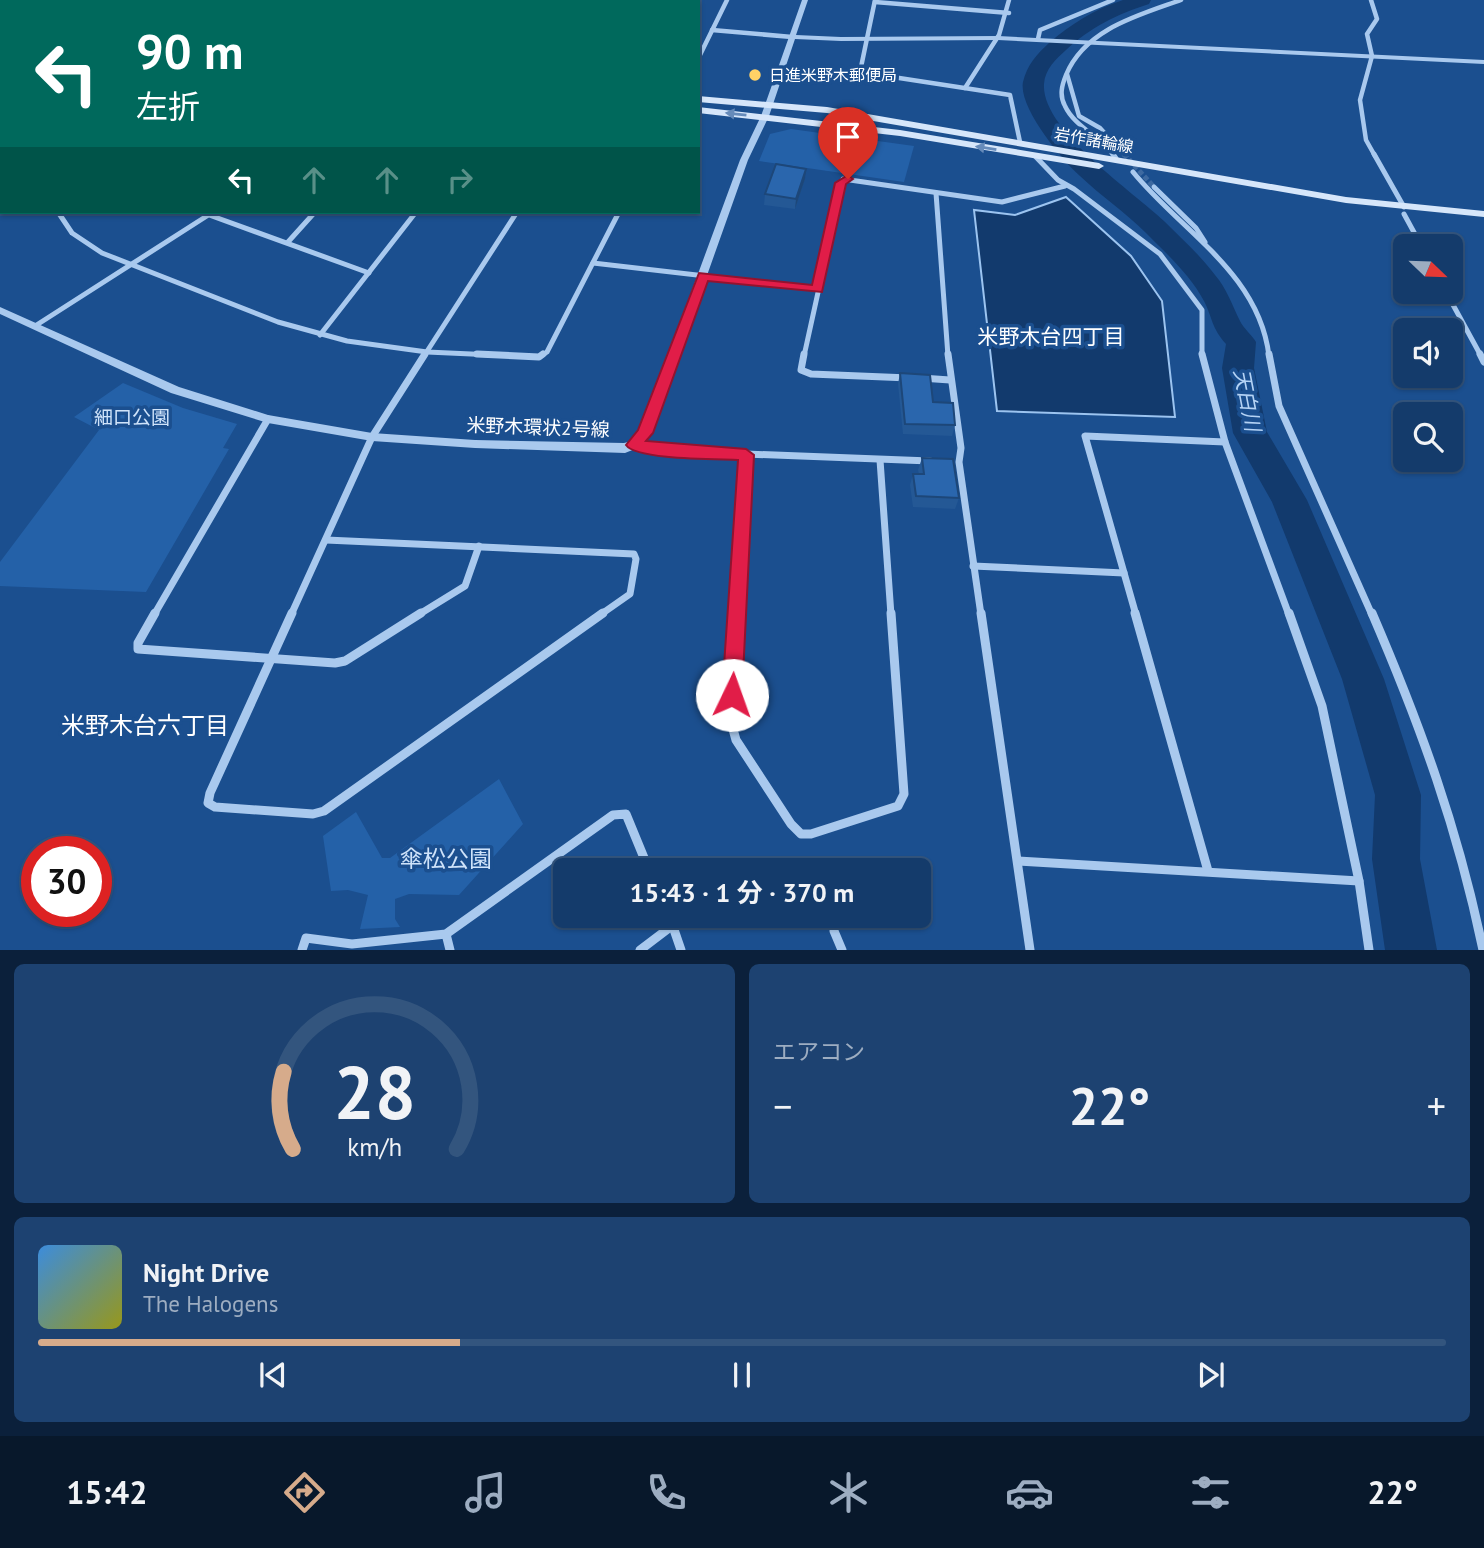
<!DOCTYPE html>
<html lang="ja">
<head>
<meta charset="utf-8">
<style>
  body { margin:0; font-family:"PT Sans","Noto Sans JP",sans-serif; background:#1d4271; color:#f1f3f6; height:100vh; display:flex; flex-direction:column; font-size:26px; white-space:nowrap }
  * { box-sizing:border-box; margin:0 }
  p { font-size:23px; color:#9dadc1 }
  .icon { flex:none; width:38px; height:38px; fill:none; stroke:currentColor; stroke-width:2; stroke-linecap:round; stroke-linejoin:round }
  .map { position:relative; height:950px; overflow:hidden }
  .drawer { display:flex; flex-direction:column; gap:14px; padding:14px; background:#0b203b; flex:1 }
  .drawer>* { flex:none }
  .hud { position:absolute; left:0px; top:0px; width:700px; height:214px; box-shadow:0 2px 5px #0004,0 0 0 2px #33557e; background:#00695c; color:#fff; overflow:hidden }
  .needle { width:46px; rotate:113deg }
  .tools { position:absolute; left:1393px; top:234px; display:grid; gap:14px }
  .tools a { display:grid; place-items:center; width:70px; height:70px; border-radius:10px; background:#143b6b; box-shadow:0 2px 5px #0004,0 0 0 2px #33557e; font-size:35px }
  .speed { position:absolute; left:21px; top:836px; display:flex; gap:14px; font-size:35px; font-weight:700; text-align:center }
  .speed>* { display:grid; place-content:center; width:91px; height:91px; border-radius:50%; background:#143b6b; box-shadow:0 2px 5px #0004,0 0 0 2px #33557e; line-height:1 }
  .speed .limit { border:10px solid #d22; background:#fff; color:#111 }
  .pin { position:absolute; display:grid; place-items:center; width:60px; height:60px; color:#fff; margin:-72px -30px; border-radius:50% 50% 50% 0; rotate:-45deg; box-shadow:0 0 7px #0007 }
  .pin .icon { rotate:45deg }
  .me { position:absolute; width:77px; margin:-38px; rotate:3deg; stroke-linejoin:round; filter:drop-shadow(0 0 5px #0008) }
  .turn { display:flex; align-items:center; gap:24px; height:147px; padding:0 21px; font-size:32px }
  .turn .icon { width:91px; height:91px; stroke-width:2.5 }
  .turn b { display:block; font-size:49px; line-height:60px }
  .lanes { display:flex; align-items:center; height:66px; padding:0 21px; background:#0003; justify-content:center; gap:35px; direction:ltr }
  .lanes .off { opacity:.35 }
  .big { font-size:52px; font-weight:700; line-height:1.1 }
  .drawer .widget { flex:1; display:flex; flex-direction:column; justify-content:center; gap:10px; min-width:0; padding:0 24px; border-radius:10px; background:#1d4271 }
  .drawer .dial { align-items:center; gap:0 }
  .dial svg { height:182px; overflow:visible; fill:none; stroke:#33557e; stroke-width:7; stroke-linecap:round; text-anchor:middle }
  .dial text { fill:#f1f3f6; stroke:none }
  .song { display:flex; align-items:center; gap:21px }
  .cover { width:84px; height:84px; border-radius:10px; background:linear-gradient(135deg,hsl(210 70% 55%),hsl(60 70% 35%)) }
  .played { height:7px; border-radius:4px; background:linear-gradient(90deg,#d6ab8b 30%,#33557e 30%) }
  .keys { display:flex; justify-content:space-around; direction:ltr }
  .heat { display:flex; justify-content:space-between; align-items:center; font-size:38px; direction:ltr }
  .drawer .tiles { flex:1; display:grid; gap:14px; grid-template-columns:1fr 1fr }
  .widget:last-child { grid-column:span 2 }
  .trip { position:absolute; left:553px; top:858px; width:378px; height:70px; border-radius:10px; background:#143b6b; box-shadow:0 2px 5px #0004,0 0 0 2px #33557e; font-weight:700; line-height:70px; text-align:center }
  .tabs { display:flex; height:112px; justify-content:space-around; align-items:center; background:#08182b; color:#9dadc1 }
  .tabs .icon { width:49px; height:49px }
  .tabs .active { color:#d6ab8b }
  .tabs b { font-size:32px; color:#f1f3f6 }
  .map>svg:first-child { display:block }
</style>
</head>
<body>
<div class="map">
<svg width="1484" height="950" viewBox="0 0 1484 950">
  <rect width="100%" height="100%" fill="#1b4f8f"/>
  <g fill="#2461a8">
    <polygon points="791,129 914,146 904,182 759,161 770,134"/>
    <polygon points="123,383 183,408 237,424 223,448 229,449 146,592 0,586 0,562 99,430 74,417"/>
    <polygon points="499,779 523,824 459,895 409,894 395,899 395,919 400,927 360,929 368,895 348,890 331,891 323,836 356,812 382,858 390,858"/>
  </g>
  <polygon fill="#123a6d" stroke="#9cc4f0" stroke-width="2" points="1066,197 1131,256 1162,301 1175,417 997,411 974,210 1015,215"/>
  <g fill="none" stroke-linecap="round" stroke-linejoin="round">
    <path fill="#123a6d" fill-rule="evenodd" d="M 1123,0 L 1151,0 L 1149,4 C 1117,14 1091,27 1066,50 C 1056,59 1045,69 1044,84 C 1041,130 1134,192 1164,221 C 1181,238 1201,256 1215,275 C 1227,289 1232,305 1240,321 C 1244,329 1252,335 1256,342 L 1254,368 L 1267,432 L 1307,500 L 1384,679 L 1421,795 L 1420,859 L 1437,950 L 1385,950 L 1372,859 L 1375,795 L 1342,679 L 1272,502 L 1233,433 L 1222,368 L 1226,344 C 1211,327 1213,319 1204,301 C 1191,276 1165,252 1145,232 C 1125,212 1101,196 1080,176 C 1062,160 1018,107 1023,82 C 1027,65 1037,54 1049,43 C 1071,24 1095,9 1123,0 Z"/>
    <polyline stroke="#3d69a0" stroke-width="4.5" stroke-dasharray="4.5 2" stroke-linecap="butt" points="1119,149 1125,156"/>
    <polyline stroke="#3d69a0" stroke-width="5" stroke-dasharray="5 2.5" stroke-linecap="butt" points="1124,154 1154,187"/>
    <g stroke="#a9c9ee" stroke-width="4.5">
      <polyline points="875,0 860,72 1010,95 1020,142"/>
      <polyline points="1371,0 1377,19 1367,34 1372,56 1360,100 1366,140 1375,156"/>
      <polyline points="25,2 27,0"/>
      <polyline points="227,2 229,0"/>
      <polyline points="299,2 301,0"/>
      <polyline points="367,2 369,0"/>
      <polyline points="581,2 583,0"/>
      <polyline points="875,2 1009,13"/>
      <polyline points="712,30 792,37"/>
      <polyline points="1038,39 1040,30 1113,0"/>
      <polyline points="698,59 727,0"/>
      <polyline points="1067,74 1079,116 1100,128 1119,149"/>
      <polyline points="965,88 999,35 1009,0"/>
      <path d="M 1114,156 C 1101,137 1074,126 1065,106 C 1059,95 1062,85 1066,75 C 1085,29 1139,15 1181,0"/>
    </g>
    <g stroke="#a9c9ee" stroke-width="5">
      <polyline points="1113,154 1117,160"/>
      <polyline points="1374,154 1404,207"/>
      <polyline points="1035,156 1058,180 1074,189 1160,254 1202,310 1202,356"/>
      <path d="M 1133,172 C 1182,232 1259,273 1269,356"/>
      <polyline points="1154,187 1196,228 1205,242"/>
      <polyline points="936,193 948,356"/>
      <polyline points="58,212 72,233 102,253 278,322 347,341 427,352 516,356"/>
      <polyline points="201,212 369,273"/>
      <polyline points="1404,214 1422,247"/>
      <polyline points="288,242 315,212"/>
      <polyline points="593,263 817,289"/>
      <polyline points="1446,292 1481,356"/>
      <polyline points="35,326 213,212"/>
      <polyline points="320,335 416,212"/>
      <polyline points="424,356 517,212"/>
      <polyline points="541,356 547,352 619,212"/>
      <polyline points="804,356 843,179 1002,202 1065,186"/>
    </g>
    <g stroke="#a9c9ee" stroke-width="7">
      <polyline points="477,354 539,357 543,354"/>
      <polyline points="804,354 801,370 811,374 909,378"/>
      <polyline points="948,354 961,448 959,462 981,615"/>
      <polyline points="1202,354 1225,442 1289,615"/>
      <polyline points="1269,354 1279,406 1372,615"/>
      <polyline points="1480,354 1484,362"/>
      <polyline points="921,378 950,380"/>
      <polyline points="633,445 669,451 930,461"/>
      <polyline points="880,460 891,615"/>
      <polyline points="326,540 634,554 636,559 630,594 600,615"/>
      <polyline points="973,566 1124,573"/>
      <polyline points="154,615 268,419"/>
      <polyline points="291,615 372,437 425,354"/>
      <polyline points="418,615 465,586 479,546"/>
      <polyline points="737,615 746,455"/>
      <polyline points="1136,615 1085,436 1225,442"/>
    </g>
    <g stroke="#a9c9ee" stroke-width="9">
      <polyline points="155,613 138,643 138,649 335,663 345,661 421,613"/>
      <polyline points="292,613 210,793 208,803 215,807 313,814 324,811 603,613"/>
      <polyline points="737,613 731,722 736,740 791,824 801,834 811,834 898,806 904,794 891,613"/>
      <polyline points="981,613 1030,950"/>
      <polyline points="1135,613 1208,871"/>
      <polyline points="1289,613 1322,706 1359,881 1369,950"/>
      <path d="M 1372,613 C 1421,727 1458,829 1483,950"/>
      <polyline points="1018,861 1359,881"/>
      <polyline points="669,915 681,950"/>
      <polyline points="834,931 842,950"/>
      <polyline points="446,934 450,950"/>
      <polyline points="302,950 306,938 352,944 446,934 613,815 626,814 649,870"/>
      <polyline points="640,950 673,925"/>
    </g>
    <g fill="#a9c9ee" fill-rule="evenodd">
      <polygon points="802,0 808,0 796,35 841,37 998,36 1484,60 1484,64 998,40 841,41 795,39 769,116 748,160 651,433 640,447 625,453 475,448 372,441 268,423 171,393 0,314 0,307 179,387 268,415 372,433 475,440 624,443 632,441 640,431 740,160 761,116"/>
      <rect x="0" y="129" width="2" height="6"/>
    </g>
    <g fill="#d6e6fa" fill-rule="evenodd">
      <rect x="0" y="54" width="2" height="5"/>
      <polygon points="698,96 827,107 1346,197 1484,211 1484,217 1346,203 827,113 698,102"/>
      <polygon points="698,107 900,130 1099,163 1104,166 1099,169 900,136 698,113"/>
    </g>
  </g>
  <g fill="#245895">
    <polygon points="805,179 795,209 764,205 765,194"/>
    <polygon points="900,373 933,402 955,425 952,436 903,434 898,384"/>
    <polygon points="922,458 959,498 955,509 913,507 910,485 913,474 919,474 918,470"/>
  </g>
  <g fill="#1d4779">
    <polygon points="192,0 222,0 221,2 190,2"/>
    <polygon points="806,169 805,179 795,209 796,199"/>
  </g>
  <g fill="#2a66ad" stroke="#1d4779" stroke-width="2">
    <polygon points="133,0 192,0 190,2 130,2"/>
    <polygon points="776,164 806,169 796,199 765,194"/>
    <polygon points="900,373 930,375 933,402 953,403 955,425 905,424"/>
    <polygon points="922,458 953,459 959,498 916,496 913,474 924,474"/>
  </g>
  <defs><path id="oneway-solid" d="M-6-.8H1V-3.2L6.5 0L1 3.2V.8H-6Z" transform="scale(1.75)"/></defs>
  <g fill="#668bba">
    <use href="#oneway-solid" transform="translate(736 114) rotate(-174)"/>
    <use href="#oneway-solid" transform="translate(986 148) rotate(-171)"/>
  </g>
  <path fill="#e11d48" stroke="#92132f" stroke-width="2" d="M 848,175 L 853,179 L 846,184 L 822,292 L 708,281 L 653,433 L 646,441 L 746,449 L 754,455 L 742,695 L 739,702 L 732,704 L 725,702 L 722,695 L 738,460 C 717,459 636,460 626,445 L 638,430 L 699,273 L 812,285 L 835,183 Z"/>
  <circle fill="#ffd166" stroke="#1b4f8f" stroke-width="2.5" cx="755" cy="75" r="7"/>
  <g text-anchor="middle" stroke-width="7" stroke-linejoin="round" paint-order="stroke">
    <g font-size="16" fill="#fff" stroke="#1b4f8f" text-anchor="start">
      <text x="769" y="81">日進米野木郵便局</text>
    </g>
    <g font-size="16" fill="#fff" stroke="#1b4f8f">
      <text transform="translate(1094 140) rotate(10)" y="6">岩作諸輪線</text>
    </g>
    <g font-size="19" fill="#cfe3fa" stroke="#1b4f8f">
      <text x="132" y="424">細口公園</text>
    </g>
    <g font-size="19" fill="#fff" stroke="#1b4f8f">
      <text transform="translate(538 427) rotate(2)" y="7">米野木環状2号線</text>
    </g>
    <g font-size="21" fill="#fff" stroke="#1b4f8f">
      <text x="1051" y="344">米野木台四丁目</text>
    </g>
    <g font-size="21" font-style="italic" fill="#b5d3f5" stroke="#1b4f8f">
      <text transform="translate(1247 400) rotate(79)" y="7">天白川</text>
    </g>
    <g font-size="23" fill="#cfe3fa" stroke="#1b4f8f">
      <text x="446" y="867">傘松公園</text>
    </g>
    <g font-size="24" fill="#fff" stroke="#1b4f8f">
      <text x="145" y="734">米野木台六丁目</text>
    </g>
  </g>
</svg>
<div class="tools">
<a><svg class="needle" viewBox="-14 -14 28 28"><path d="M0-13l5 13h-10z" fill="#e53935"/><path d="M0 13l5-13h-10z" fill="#9dadc1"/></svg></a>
<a><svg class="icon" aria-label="sound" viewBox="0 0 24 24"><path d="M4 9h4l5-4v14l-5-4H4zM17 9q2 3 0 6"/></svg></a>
<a><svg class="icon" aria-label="search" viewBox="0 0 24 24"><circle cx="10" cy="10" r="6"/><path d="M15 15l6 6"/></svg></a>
</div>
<div class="speed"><div class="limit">30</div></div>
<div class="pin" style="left:848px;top:179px;background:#d93025"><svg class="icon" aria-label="arrive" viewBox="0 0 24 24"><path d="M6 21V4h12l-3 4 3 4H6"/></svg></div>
<svg class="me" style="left:732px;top:695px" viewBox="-20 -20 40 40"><circle r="19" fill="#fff"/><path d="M0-13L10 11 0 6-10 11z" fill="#e11d48"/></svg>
<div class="trip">15:43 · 1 分 · 370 m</div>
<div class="hud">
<div class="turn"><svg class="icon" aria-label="left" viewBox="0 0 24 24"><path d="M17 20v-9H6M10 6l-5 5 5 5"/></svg><div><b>90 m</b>左折</div></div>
<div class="lanes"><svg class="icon" aria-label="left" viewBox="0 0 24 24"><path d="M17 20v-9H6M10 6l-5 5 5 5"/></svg><svg class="icon off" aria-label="ahead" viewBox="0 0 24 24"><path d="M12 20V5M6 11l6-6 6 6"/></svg><svg class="icon off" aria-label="ahead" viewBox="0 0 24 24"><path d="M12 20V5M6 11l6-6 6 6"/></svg><svg class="icon off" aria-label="right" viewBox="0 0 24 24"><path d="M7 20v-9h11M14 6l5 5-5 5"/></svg></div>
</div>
</div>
<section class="drawer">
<div class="tiles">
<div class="widget dial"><svg viewBox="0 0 100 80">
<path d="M14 69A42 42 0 1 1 86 69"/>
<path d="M14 69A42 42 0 0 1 10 35" stroke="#d6ab8b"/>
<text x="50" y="56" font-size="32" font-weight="700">28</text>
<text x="50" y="72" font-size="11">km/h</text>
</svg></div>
<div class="widget"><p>エアコン</p>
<div class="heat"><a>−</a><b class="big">22°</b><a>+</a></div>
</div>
<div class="widget">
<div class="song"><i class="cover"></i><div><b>Night Drive</b><p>The Halogens</p></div></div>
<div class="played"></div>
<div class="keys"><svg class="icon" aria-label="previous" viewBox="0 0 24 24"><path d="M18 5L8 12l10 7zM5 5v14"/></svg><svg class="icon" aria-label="pause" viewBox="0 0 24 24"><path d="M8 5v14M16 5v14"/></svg><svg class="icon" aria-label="next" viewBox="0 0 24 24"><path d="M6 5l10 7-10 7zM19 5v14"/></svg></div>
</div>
</div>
</section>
<nav class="tabs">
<b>15:42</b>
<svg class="icon active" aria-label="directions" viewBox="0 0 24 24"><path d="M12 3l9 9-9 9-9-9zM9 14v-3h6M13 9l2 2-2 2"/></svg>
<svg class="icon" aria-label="music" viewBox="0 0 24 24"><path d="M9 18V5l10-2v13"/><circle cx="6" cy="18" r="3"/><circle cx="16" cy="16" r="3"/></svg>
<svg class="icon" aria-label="phone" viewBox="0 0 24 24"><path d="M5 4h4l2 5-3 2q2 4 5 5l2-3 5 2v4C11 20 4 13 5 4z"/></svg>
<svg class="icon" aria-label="climate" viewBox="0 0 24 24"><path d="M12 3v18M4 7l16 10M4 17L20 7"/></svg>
<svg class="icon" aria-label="car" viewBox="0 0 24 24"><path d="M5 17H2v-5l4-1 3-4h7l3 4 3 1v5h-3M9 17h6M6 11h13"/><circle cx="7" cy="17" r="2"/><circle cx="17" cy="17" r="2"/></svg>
<svg class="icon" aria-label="filters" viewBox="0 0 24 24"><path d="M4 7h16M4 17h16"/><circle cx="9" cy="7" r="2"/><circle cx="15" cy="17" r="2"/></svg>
<b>22°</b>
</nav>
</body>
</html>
